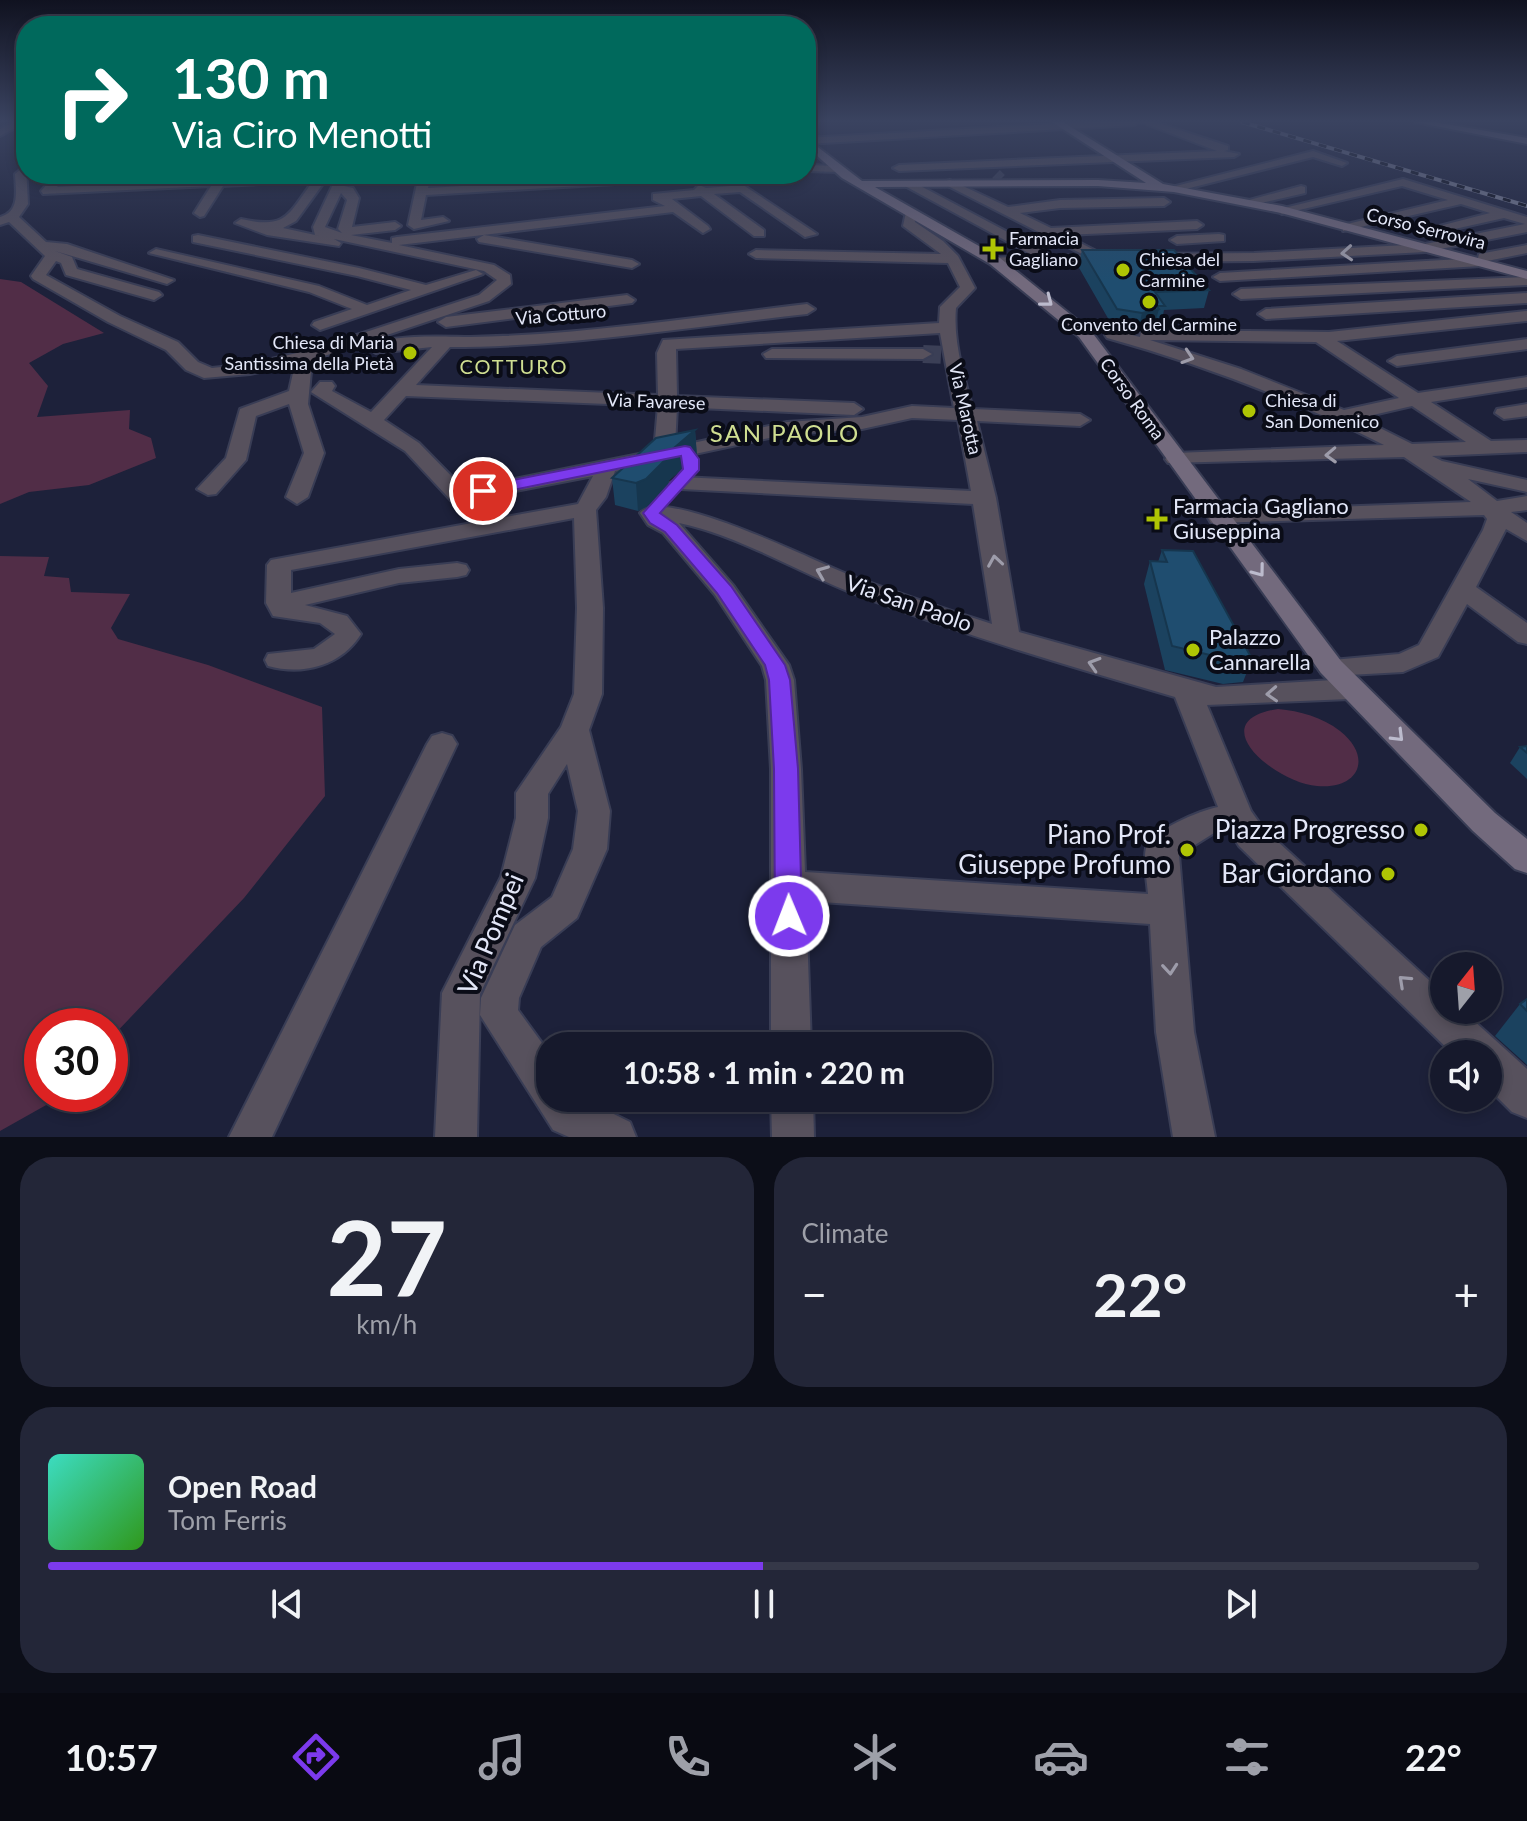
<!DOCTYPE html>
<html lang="en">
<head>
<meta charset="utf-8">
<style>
  body { margin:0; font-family:Lato,sans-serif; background:#232638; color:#f1f3f6; height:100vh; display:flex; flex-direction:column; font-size:30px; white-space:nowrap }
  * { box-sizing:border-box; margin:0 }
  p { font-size:26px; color:#9ea0a9 }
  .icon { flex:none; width:44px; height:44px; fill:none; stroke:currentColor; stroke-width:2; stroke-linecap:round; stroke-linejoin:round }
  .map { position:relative; height:1137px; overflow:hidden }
  .sheet { display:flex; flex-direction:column; gap:20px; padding:20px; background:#0c0e18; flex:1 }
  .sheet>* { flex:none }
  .hud { position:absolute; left:16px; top:16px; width:800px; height:168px; border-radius:32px; box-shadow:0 4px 12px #0003,0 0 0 2px #353848; background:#00695c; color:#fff; overflow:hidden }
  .needle { width:52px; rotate:17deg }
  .tools { position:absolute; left:1430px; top:952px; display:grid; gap:16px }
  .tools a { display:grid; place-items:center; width:72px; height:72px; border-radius:50%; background:#16192c; box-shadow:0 4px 12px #0003,0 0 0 2px #353848; font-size:40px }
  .speed { position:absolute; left:24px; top:1008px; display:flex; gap:16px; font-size:40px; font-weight:700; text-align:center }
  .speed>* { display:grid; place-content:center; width:104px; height:104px; border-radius:50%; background:#16192c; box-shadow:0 4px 12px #0003,0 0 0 2px #353848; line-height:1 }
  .speed .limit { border:12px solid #d22; background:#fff; color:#111 }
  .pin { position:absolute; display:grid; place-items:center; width:68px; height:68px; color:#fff; margin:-34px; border:4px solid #fff; border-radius:50%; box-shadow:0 2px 8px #0007 }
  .me { position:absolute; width:88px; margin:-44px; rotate:359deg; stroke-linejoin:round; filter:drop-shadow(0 0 6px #0008) }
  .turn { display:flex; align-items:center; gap:28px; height:168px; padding:0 24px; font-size:36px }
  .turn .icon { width:104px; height:104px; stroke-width:2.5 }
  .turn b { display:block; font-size:56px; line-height:68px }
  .big { font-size:60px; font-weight:700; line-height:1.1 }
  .sheet .card { flex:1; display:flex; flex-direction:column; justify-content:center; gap:12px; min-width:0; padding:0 28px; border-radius:32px; background:#232638 }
  .sheet .dial { align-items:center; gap:0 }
  .dial b { font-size:104px; line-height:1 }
  .song { display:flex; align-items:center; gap:24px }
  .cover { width:96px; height:96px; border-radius:12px; background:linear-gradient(135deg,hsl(170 70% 55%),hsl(110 70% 35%)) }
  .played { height:8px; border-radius:4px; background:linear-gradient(90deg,#7c3aed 50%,#353848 50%) }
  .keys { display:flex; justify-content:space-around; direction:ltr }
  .heat { display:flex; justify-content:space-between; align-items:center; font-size:44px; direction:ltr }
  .sheet .tiles { flex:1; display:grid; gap:20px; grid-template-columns:1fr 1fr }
  .card:last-child { grid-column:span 2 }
  .trip { position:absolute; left:536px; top:1032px; width:456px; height:80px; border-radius:32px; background:#16192c; box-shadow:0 4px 12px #0003,0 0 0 2px #353848; font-weight:700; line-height:80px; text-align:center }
  .tab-bar { display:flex; height:128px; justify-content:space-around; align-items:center; background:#090a12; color:#9ea0a9 }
  .tab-bar .icon { width:56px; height:56px }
  .tab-bar .selected { color:#7c3aed }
  .tab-bar b { font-size:36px; color:#f1f3f6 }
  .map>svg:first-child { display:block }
</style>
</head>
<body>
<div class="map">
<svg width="1527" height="1137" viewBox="0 0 1527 1137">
  <rect width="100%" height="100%" fill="#1d213a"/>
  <g fill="#512d47">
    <polygon points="0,279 21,282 104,333 63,344 29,363 48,386 37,417 130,410 129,429 151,438 156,458 89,485 29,492 0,504"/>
    <polygon points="0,556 49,557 44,576 69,578 71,592 130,594 111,628 118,639 208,665 322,707 325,796 244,898 110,1039 110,1026 42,1026 42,1094 58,1094 48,1104 0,1131"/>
    <path d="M 1278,709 C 1300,711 1322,717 1340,731 C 1374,758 1358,790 1317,786 C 1276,783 1200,721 1278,709 Z"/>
  </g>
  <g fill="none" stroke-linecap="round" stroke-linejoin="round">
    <polyline stroke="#3b3f56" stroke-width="11" stroke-dasharray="11 5" stroke-linecap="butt" points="996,174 1001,179"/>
    <polyline stroke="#3b3f56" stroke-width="18" stroke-dasharray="18 9" stroke-linecap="butt" points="923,354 945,355"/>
    <g stroke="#393d55" stroke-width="4">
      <g id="minor">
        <polygon points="14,122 26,122 0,136 0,129"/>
        <polygon points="1090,122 1139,122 1134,125 806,144 806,138"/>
        <polygon points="1141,122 1155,122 1228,146 1228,150 1224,151 1239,154 1234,157 899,171 893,168 899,165 1217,151"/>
        <polygon points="1313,151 1347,163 1342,166 1313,157 1174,192 1168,188"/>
        <path d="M 26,165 L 28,204 L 19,217 L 46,242 L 67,244 L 174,280 L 167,284 L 55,251 L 72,257 L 77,269 L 159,292 L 162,295 L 154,300 L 66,275 L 61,263 L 56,261 L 46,275 L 120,316 L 178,342 L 198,362 L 212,368 L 250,364 L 314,349 L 479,295 L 497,280 L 484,271 L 334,239 L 341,243 L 339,246 L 267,235 L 235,223 L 241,219 C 287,229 287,216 313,181 L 223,186 L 204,216 L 200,217 L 194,213 L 211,186 L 43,194 L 41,191 L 56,174 L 68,174 L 57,187 L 216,179 L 219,174 L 231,174 L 228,179 L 396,174 L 390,177 L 347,180 L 344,186 L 353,188 L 359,198 L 352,227 L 395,222 L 401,226 L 395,230 L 351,235 L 392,243 L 392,238 L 397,237 L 665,206 L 653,200 L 653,194 L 694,190 L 699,185 L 706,188 L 731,186 L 725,180 L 731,177 L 817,234 L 805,237 L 740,192 L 714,194 L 764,230 L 764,236 L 754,236 L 701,196 L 672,199 L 708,226 L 710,229 L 703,233 L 673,212 L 399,245 L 494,265 L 510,275 L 511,284 L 489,301 L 312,360 L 308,404 L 324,453 L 308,497 L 297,504 L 286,497 L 304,453 L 289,404 L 256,416 L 246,460 L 216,494 L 208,495 L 197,489 L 226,458 L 240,409 L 289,391 L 295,364 L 250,374 L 204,378 L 186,370 L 166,350 L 108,322 L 33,279 L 31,276 L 45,256 L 9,222 L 0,225 L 0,217 C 20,212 16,191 15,174 ZM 335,180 L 313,227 L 315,235 L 329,238 L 283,228 L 296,221 L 325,181 ZM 341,193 L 347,200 L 338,229 L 342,233 L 325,227 Z"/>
        <polygon points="419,174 431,174 428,188 676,174 689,177 683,180 426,195 421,220 443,217 449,221 414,229 408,225"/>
        <polygon points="1403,179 1527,217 1527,232 1425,252 1254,261 1148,262 1141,258 1148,254 1254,253 1425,244 1525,224 1504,218 1423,236 1416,232 1490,213 1461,204 1343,231 1343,225 1448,200 1402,186 1282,214 1276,210"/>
        <polygon points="950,180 1008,207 1060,200 1164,198 1170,202 1164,206 1060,208 1020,213 1051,228 1197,221 1203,225 1197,229 1065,235 1104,255 1116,256 1116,262 1111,263 995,265 988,261 990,258 1034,256 905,186 905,182 913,182 1053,256 1084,255 946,185 946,181"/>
        <polygon points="1301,186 1305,187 1305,193 1248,206 1242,202"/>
        <path d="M 906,212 L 914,212 L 915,222 L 943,241 L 958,256 L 975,288 L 956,308 C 953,342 964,377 973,409 L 1080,414 L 1090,420 L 1080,426 L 977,421 L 996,498 L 1019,632 L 1216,687 L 1350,679 L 1360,682 L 1364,689 L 1360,696 L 1350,699 L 1207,705 L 1251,811 L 1263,828 L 1444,994 L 1444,1010 L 1462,1010 L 1527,1069 L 1527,1118 L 1512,1112 L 1488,1088 L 1488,1054 L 1453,1054 L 1239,846 L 1229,830 L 1214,833 L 1179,855 L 1194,1032 L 1215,1137 L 1173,1137 L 1156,1032 L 1150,924 L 806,901 L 811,1046 L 771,1046 L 771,769 L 766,680 L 762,666 L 715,595 L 663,533 L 648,525 L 640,513 C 662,484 820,564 852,576 C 898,593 945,609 992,624 L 973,504 L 681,489 L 670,483 L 681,477 L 971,491 L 958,420 L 912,418 L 862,429 L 788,434 L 615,471 L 606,497 L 596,510 L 603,608 L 602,694 L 589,730 L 610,811 L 607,849 L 577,918 L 541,947 L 519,998 L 518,1010 L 550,1054 L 550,1098 L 581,1098 L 630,1122 L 636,1137 L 569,1137 L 553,1130 L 480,1015 L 481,998 L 515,925 L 552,897 L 573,849 L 578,811 L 567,764 L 548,794 L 548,818 L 535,878 L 480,994 L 477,1137 L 435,1137 L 442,993 L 501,877 L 516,818 L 516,793 L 561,727 L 574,694 L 577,608 L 574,518 L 291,570 L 291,593 L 399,569 L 457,563 L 466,565 L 469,570 L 466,575 L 457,577 L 399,583 L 305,605 L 347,616 L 361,634 C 342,665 304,676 268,666 L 265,660 L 268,654 L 314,649 L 335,634 L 320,623 L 273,616 L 266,603 L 267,565 L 271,560 L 472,523 L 405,451 L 311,392 L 320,382 L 332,382 L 335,386 L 332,391 L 371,412 L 432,347 L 376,353 L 368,348 C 384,333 447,337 470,337 C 581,335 696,317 807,304 L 815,309 L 807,314 C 689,327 569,347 450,347 L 416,385 L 658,395 L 657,353 L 663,340 L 939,323 L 940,307 L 960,287 L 948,263 L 756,258 L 749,254 L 756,250 L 941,254 L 903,226 ZM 940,333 L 954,408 L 912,406 L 862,417 L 787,422 L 675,447 L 677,407 L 854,415 L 863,409 L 854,403 L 677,396 L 676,349 ZM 406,396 L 658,406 L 654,451 L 464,489 L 419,443 L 384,420 ZM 593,476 L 578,504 L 494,519 L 475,499 ZM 679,523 C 741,536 801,574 860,596 C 964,635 1069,666 1175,697 L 1218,807 C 1201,810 1150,831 1146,848 C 1143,861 1147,880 1148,894 L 805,872 L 801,769 L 794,680 L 789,665 L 733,585 Z"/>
        <polygon points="1219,234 1224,235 1224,241 1177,244 1170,240 1177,236"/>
        <polygon points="198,235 359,268 426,285 476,270 483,274 320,330 312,325 314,322 352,309 309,292 149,253 156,249 319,286 367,305 411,290 357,276 193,242 193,236"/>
        <polygon points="484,235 632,260 639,264 632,268 479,242 477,239"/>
        <polygon points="1527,245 1527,253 1487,261 1486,265 1481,266 1220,281 1213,277 1220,273 1478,258 1479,254"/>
        <polygon points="1527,277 1527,285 1241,299 1233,294 1241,289"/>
        <polygon points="1527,293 1527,303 1266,319 1258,314 1266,309"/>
        <polygon points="627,295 635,300 632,303 446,327 438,322 446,317"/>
        <path d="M 1527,311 L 1527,321 L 1337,341 L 1418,393 L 1527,377 L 1527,387 L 1431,402 L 1491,441 L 1527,440 L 1527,452 L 1432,456 L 1442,461 L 1527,480 L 1527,492 L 1468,479 L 1497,501 L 1527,496 L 1527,510 L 1511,512 L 1527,523 L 1527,541 L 1506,529 L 1476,587 L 1527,623 L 1527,644 L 1518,642 L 1467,604 L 1438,657 L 1403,672 L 1331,676 L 1321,673 L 1317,667 L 1321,661 L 1399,654 L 1419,645 L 1483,530 L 1487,519 L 1484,515 L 1211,523 L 1208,518 L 1219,511 L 1471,502 L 1404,457 L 1168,463 L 1165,459 L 1175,453 L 1384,445 C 1295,400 1204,365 1107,338 L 1105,335 L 1113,330 L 1140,337 L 1141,332 L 1147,330 L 1329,332 ZM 1150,340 L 1316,342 L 1399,398 L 1344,410 L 1241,369 ZM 1412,406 L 1466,442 L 1412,444 L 1360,418 Z"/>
        <polygon points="1527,339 1527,349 1397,366 1388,361 1397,356"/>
        <polygon points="772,349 923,349 932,354 923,359 766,358 763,354"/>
        <polygon points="1527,404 1527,416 1504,419 1495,413 1497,409"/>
        <polygon points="442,733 452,736 457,744 272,1137 229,1137 427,744 432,736"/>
        <polygon points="771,1098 813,1098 814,1137 772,1137"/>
      </g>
    </g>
    <g stroke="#393d55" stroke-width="4">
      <polygon id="tertiary" points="806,165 839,166 845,169 839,172 806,171"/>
    </g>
    <g stroke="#393d55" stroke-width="4">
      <g id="secondary">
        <polygon points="1052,122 1063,122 1163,184 1282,206 1527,271 1527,279 1281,213 1174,192 1098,186 875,187 1000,258 1091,331 1341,661 1495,813 1527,839 1527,873 1515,869 1473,831 1321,673 1079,337 990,264 842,178 806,146 806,138 862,181 1098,180 1146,183"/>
        <polygon points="1415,122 1434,122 1527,138 1527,144"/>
      </g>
    </g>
    <use href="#minor" fill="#57515d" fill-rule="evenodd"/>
    <use href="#tertiary" fill="#57515d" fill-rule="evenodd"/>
    <use href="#secondary" fill="#736a7d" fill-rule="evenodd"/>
    <g stroke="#808499" stroke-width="4">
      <polyline id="rail" points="1242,122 1527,206"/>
    </g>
    <use href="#rail" stroke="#0a0c17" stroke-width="3" stroke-dasharray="8" stroke-linecap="butt"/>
  </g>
  <g fill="#1b425f">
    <polygon points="1082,250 1209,290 1204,308 1164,310 1161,325 1155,325 1154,327 1138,331 1113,327 1078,266"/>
    <polygon points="695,430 697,457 669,480 668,485 648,506 638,511 615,505 612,478"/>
    <polygon points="1162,550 1252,659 1243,682 1223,684 1165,670 1144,584 1150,561 1158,562"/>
    <polygon points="1527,746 1527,779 1510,763 1520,747"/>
    <polygon points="1527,999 1527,1065 1495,1036 1520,1004"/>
  </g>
  <g fill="#16364e">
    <polygon points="1159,309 1154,327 1138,331 1142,313"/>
    <polygon points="695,430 697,457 669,480 668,485 648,506 638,511 636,483 667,454"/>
  </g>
  <g fill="#1f4d6f" stroke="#16364e" stroke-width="2">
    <polygon points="1082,250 1174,250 1209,290 1155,292 1165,306 1157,306 1159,309 1142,313 1117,309"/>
    <polygon points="695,430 667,454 667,458 646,479 636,483 612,478 656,438"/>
    <polygon points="1162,550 1193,551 1252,659 1231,660 1172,646 1150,561 1167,562"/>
    <polygon points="1527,746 1527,753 1520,747"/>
    <polygon points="1527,999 1527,1011 1520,1004"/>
  </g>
  <defs><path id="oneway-chevron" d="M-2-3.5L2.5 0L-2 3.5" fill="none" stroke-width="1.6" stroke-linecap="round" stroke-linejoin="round" transform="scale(2)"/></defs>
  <g stroke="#9d9caa">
    <use href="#oneway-chevron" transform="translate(1347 253) rotate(176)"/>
    <use href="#oneway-chevron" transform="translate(1188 357) rotate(18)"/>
    <use href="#oneway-chevron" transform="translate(1331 455) rotate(178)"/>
    <use href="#oneway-chevron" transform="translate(995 561) rotate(-99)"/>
    <use href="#oneway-chevron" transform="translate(822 572) rotate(-158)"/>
    <use href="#oneway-chevron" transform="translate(1094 664) rotate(-163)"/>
    <use href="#oneway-chevron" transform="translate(1272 694) rotate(177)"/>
    <use href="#oneway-chevron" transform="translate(1170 969) rotate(85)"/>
    <use href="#oneway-chevron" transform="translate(1404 981) rotate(-137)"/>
  </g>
  <g stroke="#bcbbcd">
    <use href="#oneway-chevron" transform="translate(1047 301) rotate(38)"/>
    <use href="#oneway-chevron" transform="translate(1259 571) rotate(53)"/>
    <use href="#oneway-chevron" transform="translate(1398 736) rotate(45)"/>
  </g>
  <linearGradient id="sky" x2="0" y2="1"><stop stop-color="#101220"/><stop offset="0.43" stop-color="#3a4360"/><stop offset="1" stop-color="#3a4360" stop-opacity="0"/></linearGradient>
  <rect width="1527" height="281" fill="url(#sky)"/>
  <polygon fill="#7c3aed" stroke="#51269a" stroke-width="2" points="685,446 690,447 699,459 699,470 660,513 677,525 731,586 785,665 790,680 798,769 802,916 798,924 789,928 779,924 775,916 774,769 769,680 765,665 717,593 665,532 650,523 643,513 683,469 681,456 483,496 474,491 483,486"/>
  <g fill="#afc504" stroke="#0a0c17" stroke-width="3">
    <path d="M989 237h8v8h8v8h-8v8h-8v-8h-8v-8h8z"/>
    <circle cx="1123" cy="270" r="8"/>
    <circle cx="1149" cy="302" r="8"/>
    <circle cx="410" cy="353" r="8"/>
    <circle cx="1249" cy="411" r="8"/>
    <path d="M1153 507h8v8h8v8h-8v8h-8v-8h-8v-8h8z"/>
    <circle cx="1193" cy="650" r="8"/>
    <circle cx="1421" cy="830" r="8"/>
    <circle cx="1187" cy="850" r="8"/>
    <circle cx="1388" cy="874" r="8"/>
  </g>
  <g text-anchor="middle" stroke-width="8" stroke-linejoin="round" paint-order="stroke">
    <g font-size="18" fill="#e3e7f8" stroke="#0a0c17">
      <text transform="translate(1426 229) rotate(14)" y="6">Corso Serrovira</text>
      <text transform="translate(561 315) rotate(-5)" y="6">Via Cotturo</text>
      <text transform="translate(1132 399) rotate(54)" y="6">Corso Roma</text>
      <text transform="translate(656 402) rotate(2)" y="6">Via Favarese</text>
      <text transform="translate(965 409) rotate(77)" y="6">Via Marotta</text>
    </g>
    <g font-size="18" fill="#e3e7f8" stroke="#0a0c17" text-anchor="start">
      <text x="1009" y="245">Farmacia<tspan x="1009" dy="21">Gagliano</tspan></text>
      <text x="1139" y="266">Chiesa del<tspan x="1139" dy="21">Carmine</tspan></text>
      <text x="1149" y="331" text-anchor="middle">Convento del Carmine</text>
      <text x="394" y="349" text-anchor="end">Chiesa di Maria<tspan x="394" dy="21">Santissima della Pietà</tspan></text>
      <text x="1265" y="407">Chiesa di<tspan x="1265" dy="21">San Domenico</tspan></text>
    </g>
    <g font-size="20" letter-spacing="2" fill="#cfde91" stroke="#0a0c17">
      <text x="514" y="374">COTTURO</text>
    </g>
    <g font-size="22" fill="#e3e7f8" stroke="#0a0c17" text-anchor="start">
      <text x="1173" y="514">Farmacia Gagliano<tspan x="1173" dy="25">Giuseppina</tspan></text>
      <text x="1209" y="645">Palazzo<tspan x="1209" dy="25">Cannarella</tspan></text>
    </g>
    <g font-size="22" fill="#e3e7f8" stroke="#0a0c17">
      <text transform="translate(909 603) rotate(19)" y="8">Via San Paolo</text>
    </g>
    <g font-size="24" letter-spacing="2" fill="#cfde91" stroke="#0a0c17">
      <text x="785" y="442">SAN PAOLO</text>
    </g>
    <g font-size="26" fill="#e3e7f8" stroke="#0a0c17" text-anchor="end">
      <text x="1405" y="839">Piazza Progresso</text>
      <text x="1171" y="844">Piano Prof.<tspan x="1171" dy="30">Giuseppe Profumo</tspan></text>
      <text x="1372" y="883">Bar Giordano</text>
    </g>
    <g font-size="26" fill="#e3e7f8" stroke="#0a0c17">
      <text transform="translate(491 934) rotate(-67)" y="9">Via Pompei</text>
    </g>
  </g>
</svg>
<div class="tools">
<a><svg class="needle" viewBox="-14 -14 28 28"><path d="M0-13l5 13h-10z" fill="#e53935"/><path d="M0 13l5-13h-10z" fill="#9ea0a9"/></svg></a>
<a><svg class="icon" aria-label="sound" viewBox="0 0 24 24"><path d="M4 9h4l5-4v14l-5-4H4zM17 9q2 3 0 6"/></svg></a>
</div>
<div class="speed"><div class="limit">30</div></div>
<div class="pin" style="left:483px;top:491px;background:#d93025"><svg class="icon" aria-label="arrive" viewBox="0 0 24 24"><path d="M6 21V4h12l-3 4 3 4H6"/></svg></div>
<svg class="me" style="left:789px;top:916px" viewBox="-20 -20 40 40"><circle r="17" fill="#7c3aed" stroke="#fff" stroke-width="3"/><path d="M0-11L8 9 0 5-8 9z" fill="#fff"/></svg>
<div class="trip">10:58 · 1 min · 220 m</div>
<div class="hud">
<div class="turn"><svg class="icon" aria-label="right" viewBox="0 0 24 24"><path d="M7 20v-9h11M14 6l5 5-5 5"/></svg><div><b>130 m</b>Via Ciro Menotti</div></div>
</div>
</div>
<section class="sheet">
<div class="tiles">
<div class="card dial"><b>27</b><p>km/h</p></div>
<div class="card"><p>Climate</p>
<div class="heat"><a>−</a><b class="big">22°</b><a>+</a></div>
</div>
<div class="card">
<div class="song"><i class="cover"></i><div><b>Open Road</b><p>Tom Ferris</p></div></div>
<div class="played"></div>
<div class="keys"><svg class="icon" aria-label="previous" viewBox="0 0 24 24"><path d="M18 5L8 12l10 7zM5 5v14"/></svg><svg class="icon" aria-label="pause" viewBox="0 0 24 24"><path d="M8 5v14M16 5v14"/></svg><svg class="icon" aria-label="next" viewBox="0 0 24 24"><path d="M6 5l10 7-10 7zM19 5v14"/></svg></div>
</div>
</div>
</section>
<nav class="tab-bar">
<b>10:57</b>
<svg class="icon selected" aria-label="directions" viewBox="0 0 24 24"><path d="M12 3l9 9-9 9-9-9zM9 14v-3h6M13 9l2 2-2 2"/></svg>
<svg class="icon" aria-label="music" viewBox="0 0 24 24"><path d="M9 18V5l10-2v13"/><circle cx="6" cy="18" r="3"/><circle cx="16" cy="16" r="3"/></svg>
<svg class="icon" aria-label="phone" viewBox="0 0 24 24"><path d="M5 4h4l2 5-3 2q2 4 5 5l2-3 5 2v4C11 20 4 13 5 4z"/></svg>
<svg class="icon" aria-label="climate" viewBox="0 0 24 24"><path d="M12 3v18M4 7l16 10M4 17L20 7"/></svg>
<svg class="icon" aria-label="car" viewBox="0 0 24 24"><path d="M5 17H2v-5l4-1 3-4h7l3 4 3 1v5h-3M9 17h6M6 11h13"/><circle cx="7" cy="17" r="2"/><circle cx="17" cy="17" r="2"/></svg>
<svg class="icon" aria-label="filters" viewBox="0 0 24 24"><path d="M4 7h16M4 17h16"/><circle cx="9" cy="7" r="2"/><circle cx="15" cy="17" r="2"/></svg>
<b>22°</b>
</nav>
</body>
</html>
